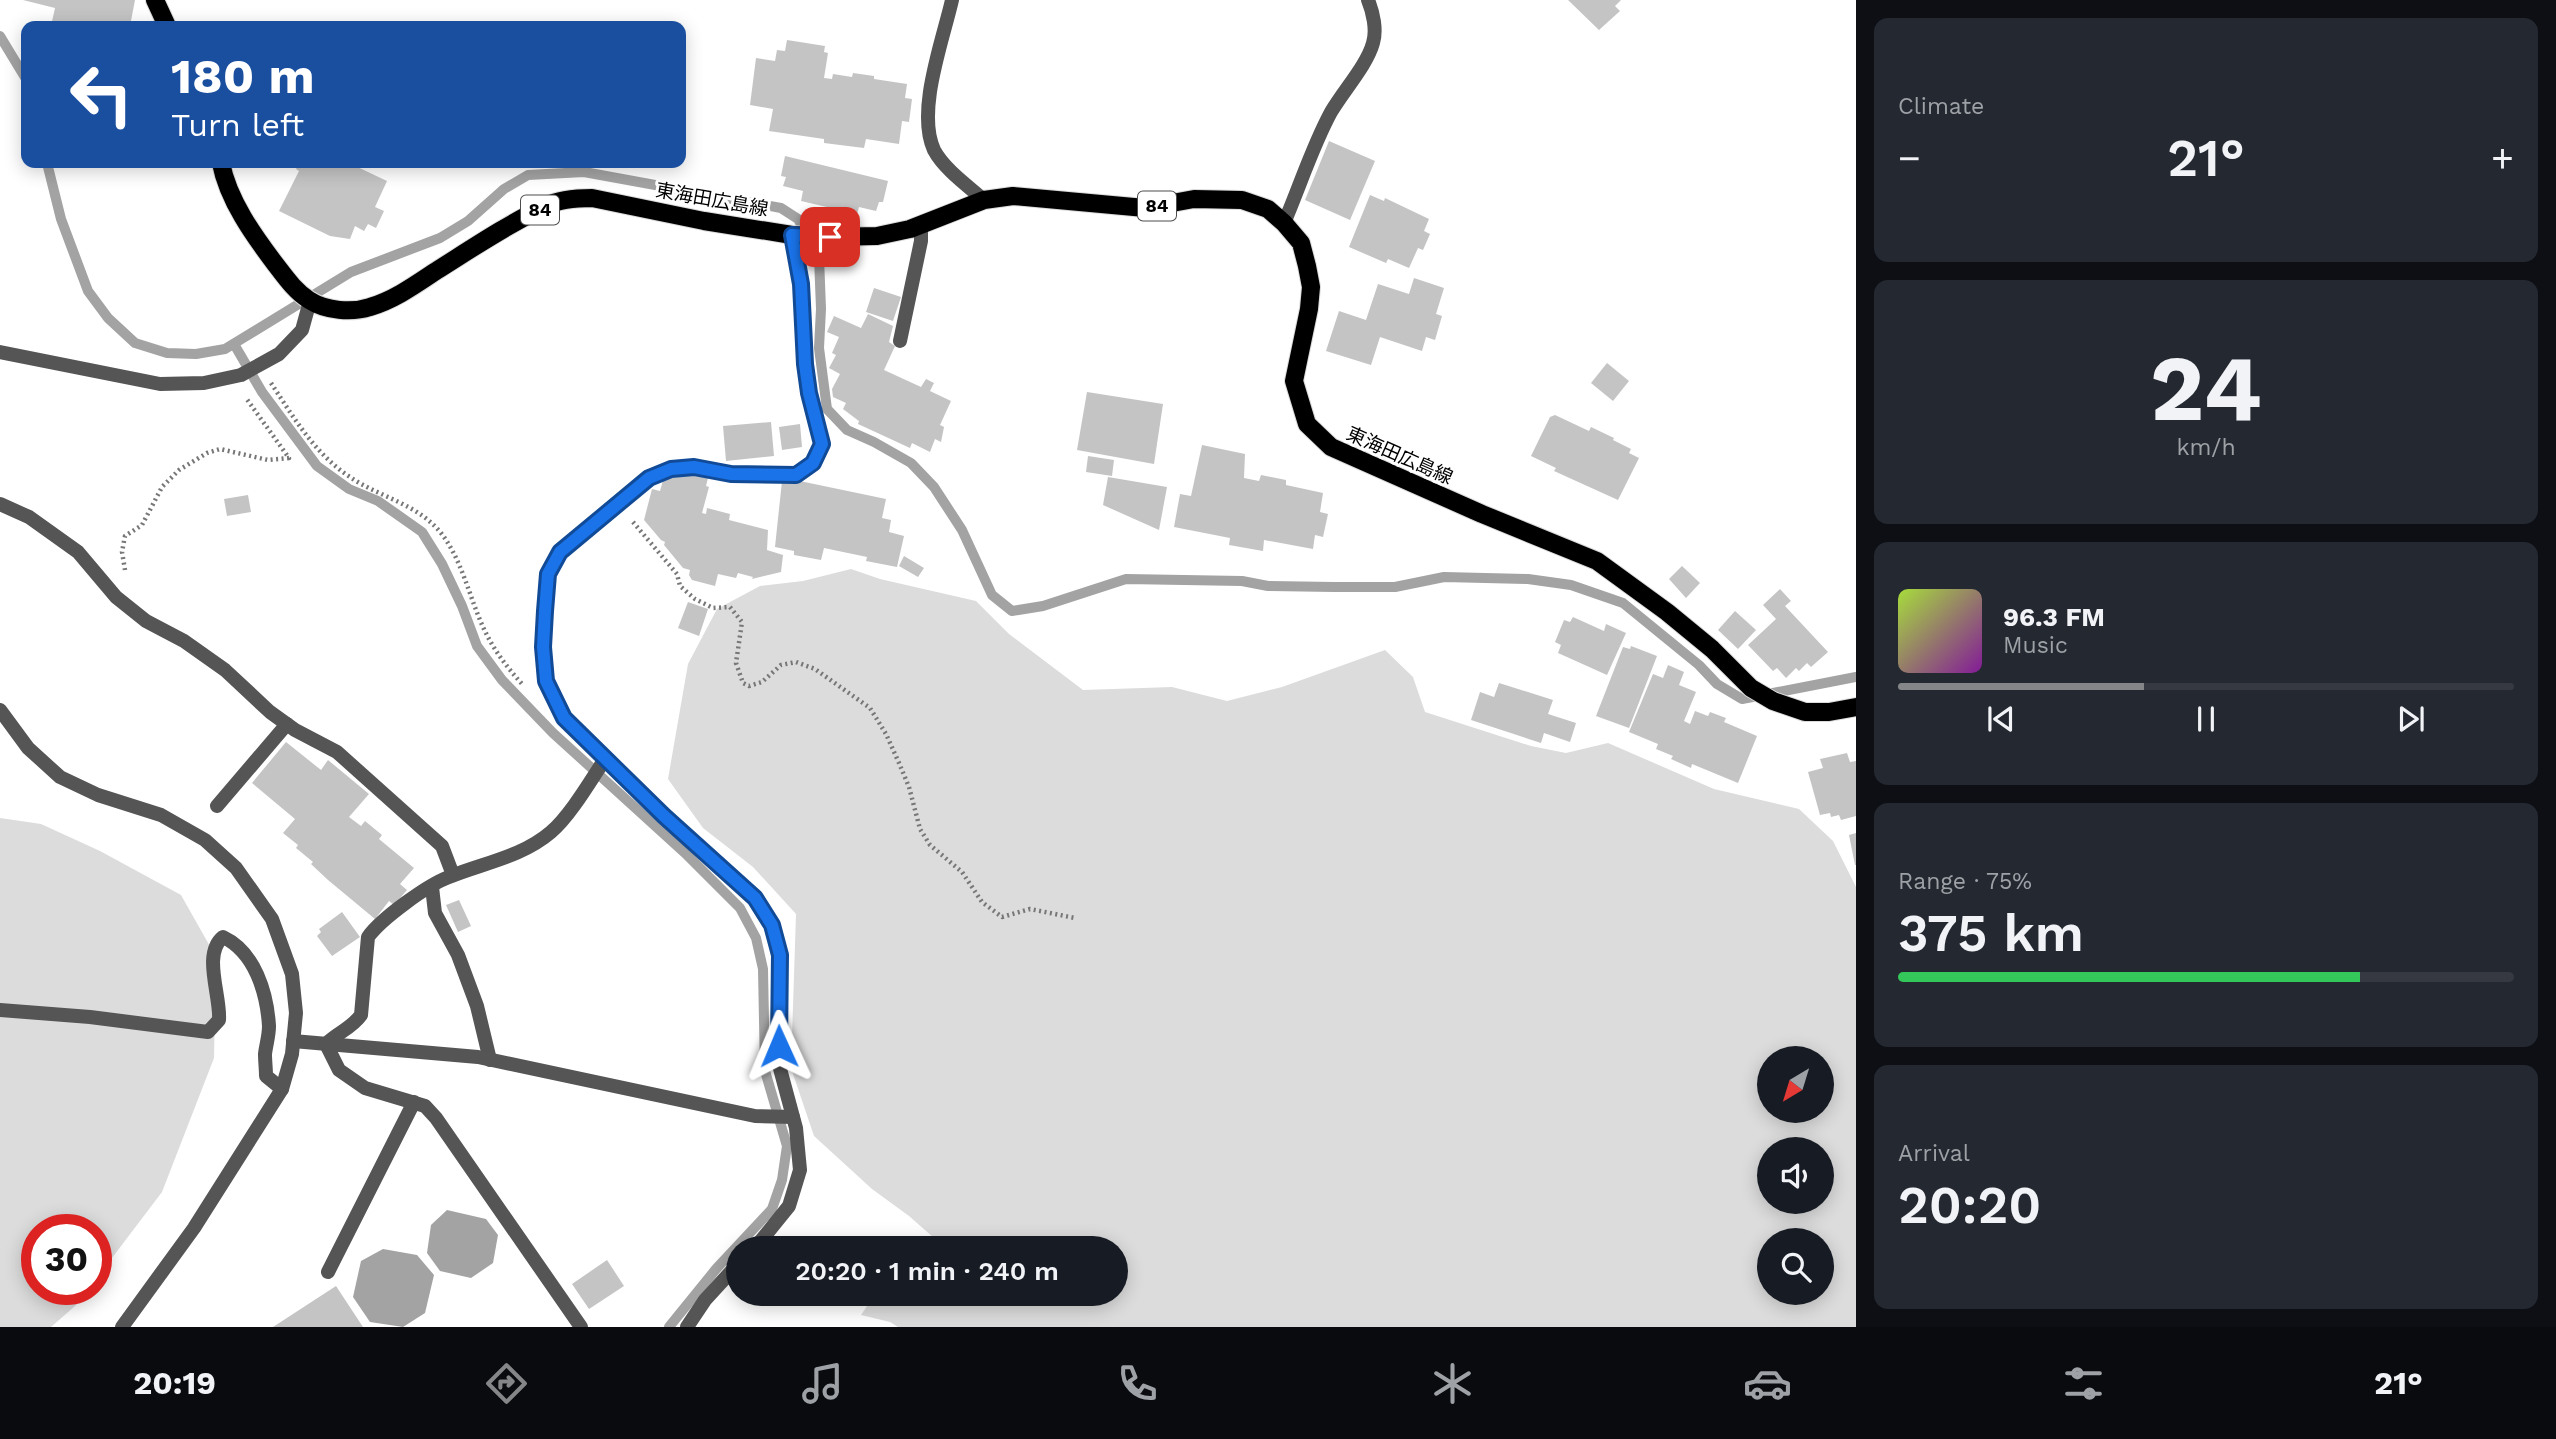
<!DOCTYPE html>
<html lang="en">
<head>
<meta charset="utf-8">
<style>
  body { margin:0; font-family:"Work Sans","Noto Sans JP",sans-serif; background:#242831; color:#f1f3f6; height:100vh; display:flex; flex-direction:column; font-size:26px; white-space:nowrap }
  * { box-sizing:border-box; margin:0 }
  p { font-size:23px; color:#9ea1a6 }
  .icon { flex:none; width:38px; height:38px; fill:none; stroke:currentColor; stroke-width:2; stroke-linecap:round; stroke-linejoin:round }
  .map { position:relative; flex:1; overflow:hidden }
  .sheet { display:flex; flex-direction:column; gap:18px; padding:18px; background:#0d0f14; width:700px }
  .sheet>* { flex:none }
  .guide { position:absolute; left:21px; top:21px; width:665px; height:147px; border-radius:14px; box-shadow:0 4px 18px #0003; background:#1a4fa0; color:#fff; overflow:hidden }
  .needle { width:46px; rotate:218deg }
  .tools { position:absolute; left:1757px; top:1046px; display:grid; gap:14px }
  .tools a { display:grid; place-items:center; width:77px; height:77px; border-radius:50%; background:#171b24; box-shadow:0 4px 18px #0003; font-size:35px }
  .speed { position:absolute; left:21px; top:1214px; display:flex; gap:14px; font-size:35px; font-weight:700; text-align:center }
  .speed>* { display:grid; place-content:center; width:91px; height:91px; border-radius:50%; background:#171b24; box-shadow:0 4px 18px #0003; line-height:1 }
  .speed .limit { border:10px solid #d22; background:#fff; color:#111 }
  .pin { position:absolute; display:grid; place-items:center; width:60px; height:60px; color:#fff; margin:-30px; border-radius:14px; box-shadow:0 4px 10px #0006 }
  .me { position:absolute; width:77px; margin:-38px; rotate:359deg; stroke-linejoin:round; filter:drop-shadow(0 0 5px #0008) }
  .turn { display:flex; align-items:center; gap:24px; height:147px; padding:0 35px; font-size:32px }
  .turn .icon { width:91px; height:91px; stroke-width:2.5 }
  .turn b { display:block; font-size:49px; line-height:60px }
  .big { font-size:52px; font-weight:600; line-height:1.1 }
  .sheet .widget { flex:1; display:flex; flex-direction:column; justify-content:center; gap:10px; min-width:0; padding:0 24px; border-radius:14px; background:#242831 }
  .sheet .dial { align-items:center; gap:0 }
  .dial b { font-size:91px; line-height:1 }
  .song { display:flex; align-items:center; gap:21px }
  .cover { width:84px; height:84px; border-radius:10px; background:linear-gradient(135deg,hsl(80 70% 55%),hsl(290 70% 35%)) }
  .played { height:7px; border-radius:4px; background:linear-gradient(90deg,#858687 40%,#363941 40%) }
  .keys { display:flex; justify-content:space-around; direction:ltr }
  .heat { display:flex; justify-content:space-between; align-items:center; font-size:38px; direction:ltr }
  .charge { height:10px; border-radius:5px; background:linear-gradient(90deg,#34c759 75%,#363941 0) }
  .trip { position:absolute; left:726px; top:1236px; width:402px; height:70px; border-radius:35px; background:#171b24; box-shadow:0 4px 18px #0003; font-weight:600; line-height:70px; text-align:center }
  .dock { display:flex; height:112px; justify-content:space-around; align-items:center; background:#090b0e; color:#9ea1a6 }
  .dock .icon { width:49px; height:49px }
  .dock .active { color:#858687 }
  .dock b { font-size:32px; color:#f1f3f6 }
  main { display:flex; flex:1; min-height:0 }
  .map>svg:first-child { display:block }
</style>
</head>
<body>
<main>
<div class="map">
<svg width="1856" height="1327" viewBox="0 0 1856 1327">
  <rect width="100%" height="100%" fill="#fff"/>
  <g fill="#dcdcdc" fill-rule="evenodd">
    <path d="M 851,569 L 880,579 L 976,601 L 1009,634 L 1083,690 L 1172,687 L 1227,701 L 1282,687 L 1385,650 L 1413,677 L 1425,712 L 1531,746 L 1566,753 L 1608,743 L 1714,789 L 1799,809 L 1833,841 L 1856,887 L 1856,1327 L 898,1327 L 890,1322 L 861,1315 L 876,1293 L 1116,1293 L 1116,1248 L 941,1248 L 942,1245 L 909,1216 L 872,1189 L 814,1136 L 791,1068 L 796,914 L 753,867 L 703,828 L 668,779 L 688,664 L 717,609 L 760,586 L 803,581 ZM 1769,1059 L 1822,1059 L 1822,1111 L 1769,1111 ZM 1769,1150 L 1822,1150 L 1822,1202 L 1769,1202 ZM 1769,1241 L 1822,1241 L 1822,1293 L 1769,1293 Z"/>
    <polygon points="0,818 41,824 100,851 181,895 216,957 214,1058 162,1192 96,1279 96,1230 37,1230 37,1290 88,1290 75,1306 51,1327 0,1327"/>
  </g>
  <g fill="#a3a3a3">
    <polygon points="447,1210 486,1219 498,1235 493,1263 471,1278 440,1271 427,1253 431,1225"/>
    <polygon points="383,1249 417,1255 434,1275 425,1313 403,1327 370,1322 353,1297 361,1261"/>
  </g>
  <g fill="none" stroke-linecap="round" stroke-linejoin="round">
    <g stroke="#a3a3a3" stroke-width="10">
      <polyline points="0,36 26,79"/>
      <polyline points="47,163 61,219 88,291 108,318 135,343 167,353 196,354 225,349 351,272 440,238 468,221 504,189 528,175 584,172 781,208 798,219 819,257 821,309 819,348 827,409 847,430 874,442 911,463 934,487 962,530 992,595 1012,611 1043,606 1126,579 1242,581 1268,586 1334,587 1395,587 1444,577 1528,579 1571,585 1623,603 1699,665 1717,684 1742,699 1856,677"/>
      <polyline points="234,344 262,392 317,466 349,489 378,501 422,532 442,564 462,606 477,646 502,680 553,733 685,853 740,908 756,938 763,969 765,1071 787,1146 782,1180 772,1209 716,1269 669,1327"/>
    </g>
  </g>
  <g fill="#c4c4c4">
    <polygon points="23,0 135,0 130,26 51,26 55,8"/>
    <polygon points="1568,0 1621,0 1615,6 1620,11 1599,30"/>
    <polygon points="787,40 825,46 824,52 828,53 824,78 832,79 833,74 852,77 853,73 874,76 874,79 907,84 905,98 912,99 909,122 902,121 899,144 866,139 864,148 824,143 824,139 769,131 773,109 750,105 756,58 775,61 777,50 785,51"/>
    <polygon points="1329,141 1375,161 1350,220 1305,200"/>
    <polygon points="785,156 888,181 883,202 879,202 876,211 859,207 857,214 801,201 803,191 783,186 786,177 781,176"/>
    <polygon points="299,163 349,163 387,181 375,207 384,211 376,228 368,224 364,231 355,226 350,239 330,236 279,211 299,171 296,169"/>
    <polygon points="1370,195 1384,201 1385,198 1429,219 1424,231 1430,234 1423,250 1418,248 1409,268 1388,259 1386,263 1349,247"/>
    <polygon points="1414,278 1444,288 1436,314 1442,316 1435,340 1426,337 1422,351 1380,337 1371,365 1326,351 1339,311 1366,320 1378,284 1409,294"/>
    <polygon points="874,288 901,297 893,321 866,312"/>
    <polygon points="868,314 893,326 889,342 895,346 884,370 921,387 926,379 934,383 930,391 951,401 940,425 944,427 941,442 935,439 930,452 912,443 910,448 858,424 859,421 843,409 846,403 833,397 832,389 840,374 829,368 836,355 832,353 839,337 827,332 834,316 861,328"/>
    <polygon points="1607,363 1629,381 1613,401 1591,383"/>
    <polygon points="1087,392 1163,404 1154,464 1077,450"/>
    <polygon points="1555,415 1589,431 1591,427 1614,438 1613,440 1631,449 1629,453 1639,458 1618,500 1554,471 1556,468 1531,456 1550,417"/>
    <polygon points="771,422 774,456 726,461 723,426"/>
    <polygon points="800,424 802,447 782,450 779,427"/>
    <polygon points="1202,445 1245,454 1244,478 1259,481 1261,475 1286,480 1286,485 1323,493 1320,512 1328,514 1323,537 1315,535 1313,549 1264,540 1263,551 1229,545 1230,538 1174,527 1180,494 1191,496"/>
    <polygon points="1088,456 1114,460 1112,476 1086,472"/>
    <polygon points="683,471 708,478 706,486 709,487 702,513 706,514 707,508 730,514 729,520 768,530 767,550 783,555 781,572 752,579 753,577 738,573 736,578 718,574 715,586 692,580 689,575 690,570 683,568 664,545 665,542 661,540 644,520 652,489 660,491 664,477"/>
    <polygon points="1108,477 1167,487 1159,530 1103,505"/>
    <polygon points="795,480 886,499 882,518 891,520 889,532 904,536 897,567 866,561 867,557 824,548 821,560 794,555 794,551 775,547 782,481"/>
    <polygon points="248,495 251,512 227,516 224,499"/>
    <polygon points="904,556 924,568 918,577 899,566"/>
    <polygon points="1682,566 1700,583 1686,598 1669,579"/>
    <polygon points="1780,589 1791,601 1785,606 1828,652 1811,667 1807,663 1799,671 1796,668 1786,678 1777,668 1773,671 1748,645 1776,619 1763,605"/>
    <polygon points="688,602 708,609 699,636 678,628"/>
    <polygon points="1735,611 1756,630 1738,649 1718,630"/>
    <polygon points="1573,617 1604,631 1606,624 1626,633 1607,675 1558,653 1561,645 1555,642 1564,620 1570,622"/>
    <polygon points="1631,646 1657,656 1629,728 1596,716 1623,647 1630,649"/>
    <polygon points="1668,665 1684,672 1679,685 1696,692 1684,721 1690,724 1695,711 1708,716 1710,712 1726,718 1724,722 1757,736 1738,783 1692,764 1691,768 1671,759 1673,756 1656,749 1658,744 1629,732 1653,674 1663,678"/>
    <polygon points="1499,683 1553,700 1548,714 1576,723 1570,742 1544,733 1541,743 1471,720 1480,692 1494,697"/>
    <polygon points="286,742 321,770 328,760 369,794 349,817 361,826 365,821 382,835 379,839 414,868 400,884 407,890 394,905 389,901 375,919 328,880 311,864 313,862 296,848 298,845 283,833 295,819 252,783"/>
    <polygon points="1847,753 1850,762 1856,761 1856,816 1841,820 1839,815 1831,817 1830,813 1820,815 1808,772 1823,768 1820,759"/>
    <polygon points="1856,833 1856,865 1855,865 1849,835"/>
    <polygon points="459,900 471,926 458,932 446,905"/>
    <polygon points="342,912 360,937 332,956 317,936 321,932 319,929"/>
    <polygon points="607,1260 624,1286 589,1309 572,1284"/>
    <polygon points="336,1286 363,1327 273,1327"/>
  </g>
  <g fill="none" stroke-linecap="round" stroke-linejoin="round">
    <g stroke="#dbdbdb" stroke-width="20">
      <g id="primary">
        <polyline points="155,0 167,26"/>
        <path d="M 221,163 C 228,200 254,236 276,265 C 286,278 295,291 309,300 C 326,311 352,313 370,307 C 394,300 415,285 436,271 C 471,249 508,224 546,206 C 560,199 576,198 592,198 L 704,221 L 792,235 L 830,237 L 877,236 L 910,229 L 984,200 L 1013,196 L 1145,208 L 1194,199 L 1242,200 L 1268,209 L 1284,223 L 1301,243 L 1307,266 L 1311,287 L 1309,309 L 1294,381 L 1307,424 L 1331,447 L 1482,514 L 1597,561 L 1667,612 L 1712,649 L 1751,688 L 1773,701 L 1805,712 L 1829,712 L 1856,707"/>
      </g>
    </g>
    <g stroke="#777" stroke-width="4.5" stroke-dasharray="2 3.5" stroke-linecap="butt">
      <path d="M 271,383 C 294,418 315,454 350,477 C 379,497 418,504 441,533 C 462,560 469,596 483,627 C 493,649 506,666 522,684"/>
      <polyline points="633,522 677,574 680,586 695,599 713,608 730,607 742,622 736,663 743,683 749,686 762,682 781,665 796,662 815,669 870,708 886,734 899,763 909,787 920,829 930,845 962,872 982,902 1002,917 1030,909 1075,918"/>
      <polyline points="125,570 122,552 125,536 142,525 162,487 179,470 207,453 220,449 268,460 289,458 246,398"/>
    </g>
    <g stroke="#555" stroke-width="14">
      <path d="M 1284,223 C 1300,186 1312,147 1331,112 C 1344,90 1367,65 1373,43 C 1377,30 1373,12 1368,0"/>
      <polyline points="900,341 921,241 921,225"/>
      <polyline points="217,806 287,724"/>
      <path d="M 0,1010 L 90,1017 L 208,1032 L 219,1020 C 221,996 202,954 223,937 C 255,952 267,993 269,1026 C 269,1036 266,1045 265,1054 C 265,1061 266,1069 266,1076 L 282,1089"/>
      <polyline points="326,1044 339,1070 365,1088 425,1106 436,1118 581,1327"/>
      <polyline points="328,1272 414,1102"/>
    </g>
    <g stroke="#555" stroke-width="14">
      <path d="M 952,0 C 943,40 916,111 934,150 C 944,169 968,186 984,200"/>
      <polyline points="0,352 160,384 204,383 241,375 279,354 302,330 310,301"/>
      <polyline points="0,504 29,517 78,552 116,597 146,621 184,641 225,670 270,712 295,730 337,752 442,846 453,875"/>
      <polyline points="432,887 435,913 458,955 477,1006 490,1060"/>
      <polyline points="293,1041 478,1057 755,1116 793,1117"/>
      <path d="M 326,1044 C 337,1033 352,1028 361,1015 L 368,937 C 381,919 427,885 449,877 C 483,863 522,857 551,832 C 570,816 591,780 605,759"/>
      <polyline points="755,1248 789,1206 800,1170 796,1128 779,1065 780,955 772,925 755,898 665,816 564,718 546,681 543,647 545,611 548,574 560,552 649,478 671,469 694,467 731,474 796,475 812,463 822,444 809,393 805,364 801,284 792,235"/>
      <polyline points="687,1327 705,1300 738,1264"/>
    </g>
    <polyline stroke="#555" stroke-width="14" points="0,710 28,748 60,777 98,795 161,815 205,840 236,868 272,919 292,974 296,1013 292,1054 282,1089 194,1228 122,1327"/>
    <use href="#primary" stroke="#000" stroke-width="18"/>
  </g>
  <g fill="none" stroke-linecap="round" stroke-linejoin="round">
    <g stroke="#114b97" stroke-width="18">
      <polyline id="route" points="779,1046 780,955 772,925 755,898 664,816 564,718 546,681 543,647 545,611 548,574 560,552 649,478 671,469 694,467 731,474 796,475 813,463 822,444 809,393 805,364 801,284 792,235 830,237"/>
    </g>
    <use href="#route" stroke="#1a73e8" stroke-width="12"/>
  </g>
  <g text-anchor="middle" stroke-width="6" stroke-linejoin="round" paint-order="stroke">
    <g fill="#fff" stroke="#4c4c4c" stroke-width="2">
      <rect x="1138" y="191.5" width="38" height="29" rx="5"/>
      <rect x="521" y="195.5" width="38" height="29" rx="5"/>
    </g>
    <g font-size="18" font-weight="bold" fill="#000">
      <text x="1157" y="212">84</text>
      <text x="540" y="216">84</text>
    </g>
    <g font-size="19" fill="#000" stroke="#fff">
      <text transform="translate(712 199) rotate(10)" y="7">東海田広島線</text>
      <text transform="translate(1400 455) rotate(24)" y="7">東海田広島線</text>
    </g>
  </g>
</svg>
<div class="tools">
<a><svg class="needle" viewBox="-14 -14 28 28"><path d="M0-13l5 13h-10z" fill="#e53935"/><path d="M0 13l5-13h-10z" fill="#9ea1a6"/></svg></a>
<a><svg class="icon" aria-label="sound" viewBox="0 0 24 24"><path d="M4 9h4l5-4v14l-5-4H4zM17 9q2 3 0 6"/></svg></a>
<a><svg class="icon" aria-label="search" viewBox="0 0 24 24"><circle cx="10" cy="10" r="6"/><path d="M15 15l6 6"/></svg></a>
</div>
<div class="speed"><div class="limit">30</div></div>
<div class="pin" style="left:830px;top:237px;background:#d93025"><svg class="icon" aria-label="arrive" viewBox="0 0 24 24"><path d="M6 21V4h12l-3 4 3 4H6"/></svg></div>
<svg class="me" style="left:779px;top:1046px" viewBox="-20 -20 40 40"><path d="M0-17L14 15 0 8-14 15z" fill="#1a73e8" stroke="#fff" stroke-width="4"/></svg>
<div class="trip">20:20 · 1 min · 240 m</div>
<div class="guide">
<div class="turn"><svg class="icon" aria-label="left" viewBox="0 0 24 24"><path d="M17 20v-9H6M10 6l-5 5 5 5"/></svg><div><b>180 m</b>Turn left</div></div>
</div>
</div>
<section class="sheet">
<div class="widget"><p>Climate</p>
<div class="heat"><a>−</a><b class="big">21°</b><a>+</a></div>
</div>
<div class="widget dial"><b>24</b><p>km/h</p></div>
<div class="widget">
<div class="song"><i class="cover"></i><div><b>96.3 FM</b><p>Music</p></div></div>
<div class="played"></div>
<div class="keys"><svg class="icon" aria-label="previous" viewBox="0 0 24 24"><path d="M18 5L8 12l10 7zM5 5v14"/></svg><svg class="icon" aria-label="pause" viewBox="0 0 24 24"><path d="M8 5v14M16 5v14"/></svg><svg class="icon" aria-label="next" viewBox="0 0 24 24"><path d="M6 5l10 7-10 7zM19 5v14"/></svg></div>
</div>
<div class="widget"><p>Range · 75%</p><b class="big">375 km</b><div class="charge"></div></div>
<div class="widget"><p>Arrival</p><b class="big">20:20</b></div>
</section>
</main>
<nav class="dock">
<b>20:19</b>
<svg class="icon active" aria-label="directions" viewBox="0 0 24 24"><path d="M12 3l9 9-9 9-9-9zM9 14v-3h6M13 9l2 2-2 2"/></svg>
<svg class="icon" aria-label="music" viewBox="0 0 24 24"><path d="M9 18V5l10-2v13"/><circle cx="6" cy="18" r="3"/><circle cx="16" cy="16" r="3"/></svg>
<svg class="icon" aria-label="phone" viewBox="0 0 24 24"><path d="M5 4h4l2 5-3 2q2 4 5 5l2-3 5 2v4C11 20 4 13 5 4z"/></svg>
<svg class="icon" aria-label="climate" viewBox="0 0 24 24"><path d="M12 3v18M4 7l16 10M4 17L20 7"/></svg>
<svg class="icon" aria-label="car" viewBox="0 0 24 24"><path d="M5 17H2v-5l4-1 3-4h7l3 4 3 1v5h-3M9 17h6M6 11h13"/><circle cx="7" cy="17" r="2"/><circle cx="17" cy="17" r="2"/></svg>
<svg class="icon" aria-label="filters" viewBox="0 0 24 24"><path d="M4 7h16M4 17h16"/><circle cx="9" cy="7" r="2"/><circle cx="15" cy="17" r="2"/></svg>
<b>21°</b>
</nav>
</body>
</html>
